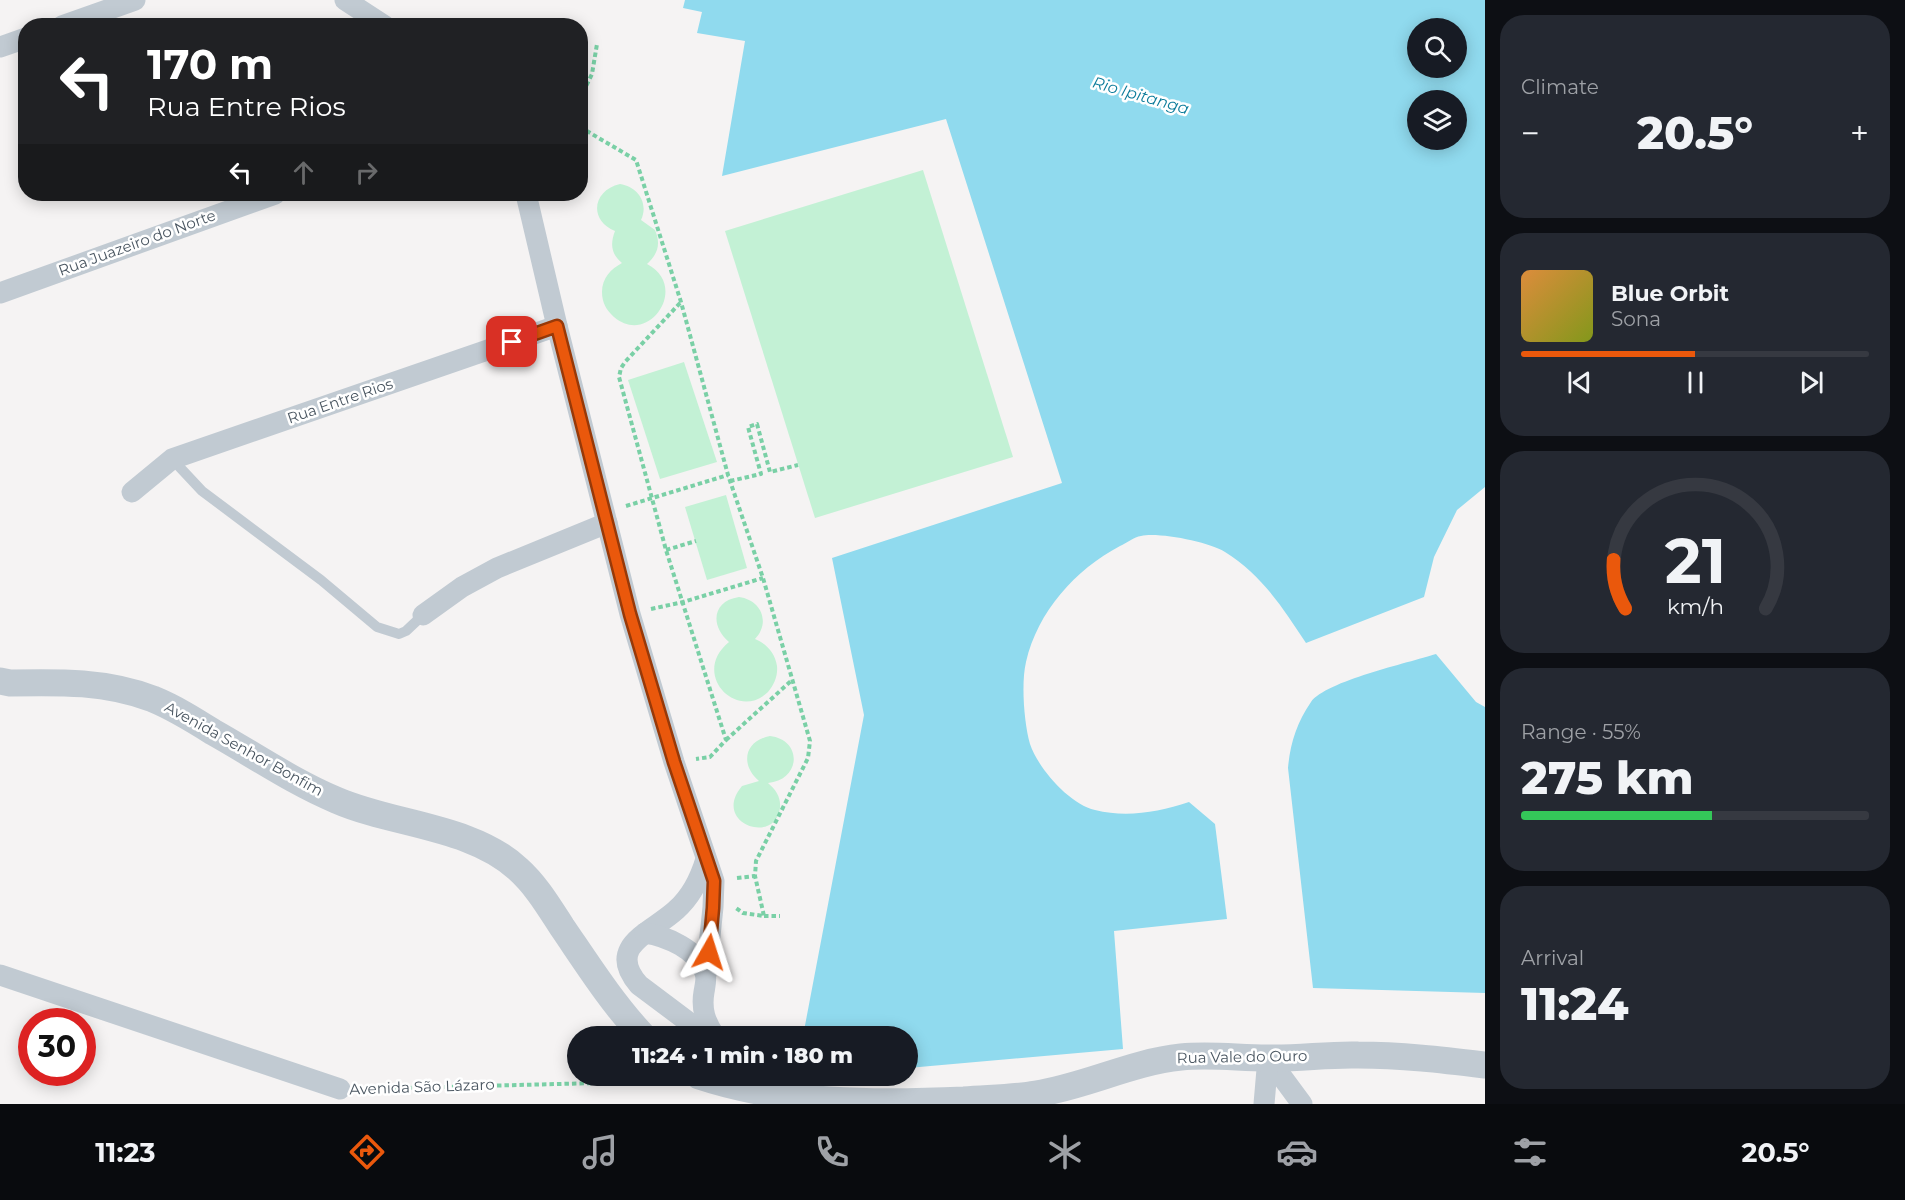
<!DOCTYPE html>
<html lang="en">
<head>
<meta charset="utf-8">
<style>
  body { margin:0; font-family:Montserrat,sans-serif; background:#242831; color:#f1f3f6; height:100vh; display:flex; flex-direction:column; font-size:22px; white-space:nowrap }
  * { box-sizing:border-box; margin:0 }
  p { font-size:20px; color:#9ea1a6 }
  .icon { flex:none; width:33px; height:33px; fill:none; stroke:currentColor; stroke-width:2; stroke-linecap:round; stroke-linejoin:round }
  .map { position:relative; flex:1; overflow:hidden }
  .drawer { display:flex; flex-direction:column; gap:15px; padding:15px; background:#0d0f14; width:420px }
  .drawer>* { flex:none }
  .hud { position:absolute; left:18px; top:18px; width:570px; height:183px; border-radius:24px; box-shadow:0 3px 15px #0003; background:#202124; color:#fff; overflow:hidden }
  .controls { position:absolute; left:1407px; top:18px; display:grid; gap:12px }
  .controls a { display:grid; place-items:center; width:60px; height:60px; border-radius:50%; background:#171b24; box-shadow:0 3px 15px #0003; font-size:30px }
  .speed { position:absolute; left:18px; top:1008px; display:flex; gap:12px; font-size:30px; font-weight:700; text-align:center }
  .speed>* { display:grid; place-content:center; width:78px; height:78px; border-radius:50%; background:#171b24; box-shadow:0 3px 15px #0003; line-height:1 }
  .speed .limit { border:9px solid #d22; background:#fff; color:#111 }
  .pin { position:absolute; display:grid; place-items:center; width:51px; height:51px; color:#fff; margin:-26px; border-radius:12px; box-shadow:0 3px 9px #0006 }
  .me { position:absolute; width:66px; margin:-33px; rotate:6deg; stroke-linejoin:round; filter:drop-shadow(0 0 4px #0008) }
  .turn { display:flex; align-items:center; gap:21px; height:126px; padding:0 30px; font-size:27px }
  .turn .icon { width:78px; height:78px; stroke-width:2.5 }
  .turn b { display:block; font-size:42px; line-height:51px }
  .lanes { display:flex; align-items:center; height:57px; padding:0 30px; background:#0003; justify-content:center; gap:30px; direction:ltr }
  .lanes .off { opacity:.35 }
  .big { font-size:45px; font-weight:800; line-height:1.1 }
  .drawer .widget { flex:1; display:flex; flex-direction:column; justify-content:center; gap:9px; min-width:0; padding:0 21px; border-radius:24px; background:#242831 }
  .drawer .dial { align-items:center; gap:0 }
  .dial svg { height:156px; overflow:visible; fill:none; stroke:#363941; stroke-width:7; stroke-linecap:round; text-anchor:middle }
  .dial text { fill:#f1f3f6; stroke:none }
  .song { display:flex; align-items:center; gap:18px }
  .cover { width:72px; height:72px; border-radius:9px; background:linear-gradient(135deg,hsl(30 70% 55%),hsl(70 70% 35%)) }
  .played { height:6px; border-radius:3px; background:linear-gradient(90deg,#ea580c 50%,#363941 50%) }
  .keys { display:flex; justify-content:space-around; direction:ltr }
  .heat { display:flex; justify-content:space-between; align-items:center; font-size:33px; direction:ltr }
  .charge { height:9px; border-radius:4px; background:linear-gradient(90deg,#34c759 55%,#363941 0) }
  .trip { position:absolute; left:567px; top:1026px; width:351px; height:60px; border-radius:30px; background:#171b24; box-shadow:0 3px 15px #0003; font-weight:800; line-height:60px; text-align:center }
  .dock { display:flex; height:96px; justify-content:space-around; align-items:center; background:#090b0e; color:#9ea1a6 }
  .dock .icon { width:42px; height:42px }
  .dock .active { color:#ea580c }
  .dock b { font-size:27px; color:#f1f3f6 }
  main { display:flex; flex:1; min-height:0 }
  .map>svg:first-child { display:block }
</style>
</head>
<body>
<main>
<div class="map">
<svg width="1485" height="1104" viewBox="0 0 1485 1104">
  <rect width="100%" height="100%" fill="#f5f3f3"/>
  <g fill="#c3f1d5">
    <polygon points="923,170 1013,457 815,518 725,231"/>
    <path d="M 620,184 C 638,187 649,203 641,220 L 655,230 C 661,244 658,254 647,264 C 690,286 649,347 614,317 C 606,310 602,302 602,292 C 602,278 611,269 622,263 C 611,254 610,244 615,231 C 588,220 593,190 620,184 Z"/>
    <polygon points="684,362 717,462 660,479 628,380"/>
    <polygon points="726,495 747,568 707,580 685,507"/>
    <path d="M 739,597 C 761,600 771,622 755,639 C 767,644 775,653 777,666 C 778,676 774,685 768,692 C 737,722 690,674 729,642 C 710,626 712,601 739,597 Z"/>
    <path d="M 770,736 C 803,740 801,780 768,783 C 776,790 781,797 780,808 C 775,846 711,823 742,786 L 759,781 C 740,765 744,741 770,736 Z"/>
  </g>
  <g fill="#90daee" fill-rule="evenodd">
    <path d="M 685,0 L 1485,0 L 1485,487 L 1457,510 L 1434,557 L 1424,597 L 1306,643 C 1283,608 1261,574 1225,552 C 1209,542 1159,532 1141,536 C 1134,537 1127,543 1120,546 C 1075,570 1038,611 1026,662 C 1021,683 1024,723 1030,744 C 1038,768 1069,804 1095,810 C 1127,818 1158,812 1189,802 L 1215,824 L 1227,919 L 1114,931 L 1123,1049 L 908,1068 L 908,1036 L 803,1036 L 864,715 L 832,558 L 1062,483 L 946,119 L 722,176 L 745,41 L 697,33 L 702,12 L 683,8 ZM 1418,28 L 1456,28 L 1456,68 L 1418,68 ZM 1418,100 L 1456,100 L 1456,140 L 1418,140 Z"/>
    <path d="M 1436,654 L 1476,702 L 1485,707 L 1485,993 L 1313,988 L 1288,768 C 1290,744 1297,722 1311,702 C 1326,681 1408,663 1436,654 Z"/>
  </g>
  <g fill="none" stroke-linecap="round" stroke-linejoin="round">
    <g stroke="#7ad0a6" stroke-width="4" stroke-dasharray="4.5 3" stroke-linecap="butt">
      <polyline points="580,99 592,74 597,44"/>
      <polyline points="580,127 636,160 681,302 728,475 763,578 810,741 808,758 756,861 755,876 764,916 743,913 736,908"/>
      <polyline points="680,303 625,362 621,368 619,377 666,550 726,740 710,757 696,759"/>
      <polyline points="730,481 761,474 748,427 757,424 770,472 798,465"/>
      <polyline points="626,506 728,475"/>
      <polyline points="666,550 696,541"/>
      <polyline points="651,609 683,602 763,578"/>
      <polyline points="726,740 791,681"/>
      <polyline points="737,878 755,876"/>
      <polyline points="764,916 780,916"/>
      <polyline points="362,1089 675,1081"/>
    </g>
    <polyline stroke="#c1cad2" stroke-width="10" points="172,459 202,491 321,580 377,627 399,634 406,631 423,615"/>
    <g stroke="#c1cad2" stroke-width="21">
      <polyline points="345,0 385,26"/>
      <polyline points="62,26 135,0"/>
      <polyline points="0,47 26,38"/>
      <polyline points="526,194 557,326 630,614 674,762 714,881 713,907 706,975"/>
      <polyline points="0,293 275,194"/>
      <polyline points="132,492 172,459 557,326"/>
      <polyline points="423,615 462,587 497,568 607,523"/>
      <path d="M 706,859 C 700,879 692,896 676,910 C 651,933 605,946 639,985 L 707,1036"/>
      <path d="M 645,933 C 666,936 699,950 705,973 C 707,978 705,986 704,992 C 701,1009 705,1022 715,1036"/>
      <polyline points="0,975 340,1089"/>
      <polyline points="1268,1058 1302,1104"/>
      <polyline points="1264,1104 1268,1058"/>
    </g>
    <g stroke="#c1cad2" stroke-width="27">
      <path d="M 0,681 L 10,683 C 60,682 106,681 153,699 C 175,708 194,720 213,732 C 254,755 293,782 336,800 C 393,825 472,826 518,869 C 536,885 549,907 562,927 C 588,965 612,1003 643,1036"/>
      <path d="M 699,1076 C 783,1104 875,1104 964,1100 C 988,1098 1013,1098 1036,1094 C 1086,1086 1132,1062 1181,1057 C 1210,1054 1239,1058 1267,1058 C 1298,1059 1328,1054 1358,1055 C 1401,1055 1443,1060 1485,1065"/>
    </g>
  </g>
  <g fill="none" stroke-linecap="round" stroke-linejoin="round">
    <g stroke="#983908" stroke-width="15">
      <polyline id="route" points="512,342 557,326 630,614 674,762 714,881 713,908 709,952"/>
    </g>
    <use href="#route" stroke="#ea580c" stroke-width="10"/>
  </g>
  <g text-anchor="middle" stroke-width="5" stroke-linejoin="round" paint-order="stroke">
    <g font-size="15" fill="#4a5661" stroke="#fff">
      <text transform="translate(137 243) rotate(-20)" y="5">Rua Juazeiro do Norte</text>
      <text transform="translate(340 401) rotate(-19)" y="5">Rua Entre Rios</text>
      <text transform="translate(244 749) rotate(29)" y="5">Avenida Senhor Bonfim</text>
      <text transform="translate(1242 1057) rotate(-1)" y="5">Rua Vale do Ouro</text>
      <text transform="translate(422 1087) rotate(-2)" y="5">Avenida São Lázaro</text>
    </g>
    <g font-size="16" font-style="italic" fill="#0c7c9b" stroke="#fff">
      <text transform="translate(1141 95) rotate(16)" y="6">Rio Ipitanga</text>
    </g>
  </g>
</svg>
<div class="controls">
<a><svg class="icon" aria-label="search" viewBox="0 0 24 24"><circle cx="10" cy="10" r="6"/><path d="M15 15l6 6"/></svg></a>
<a><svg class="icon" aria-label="layers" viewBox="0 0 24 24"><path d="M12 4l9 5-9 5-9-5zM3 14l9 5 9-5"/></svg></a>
</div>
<div class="speed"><div class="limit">30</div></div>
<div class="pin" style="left:512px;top:342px;background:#d93025"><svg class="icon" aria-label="arrive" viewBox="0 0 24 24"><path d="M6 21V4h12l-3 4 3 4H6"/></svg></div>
<svg class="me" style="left:709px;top:952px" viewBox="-20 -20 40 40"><path d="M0-17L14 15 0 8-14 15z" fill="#ea580c" stroke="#fff" stroke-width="4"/></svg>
<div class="trip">11:24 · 1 min · 180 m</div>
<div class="hud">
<div class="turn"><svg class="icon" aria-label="left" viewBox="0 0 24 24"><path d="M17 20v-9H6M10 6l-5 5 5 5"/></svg><div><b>170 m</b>Rua Entre Rios</div></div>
<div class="lanes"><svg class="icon" aria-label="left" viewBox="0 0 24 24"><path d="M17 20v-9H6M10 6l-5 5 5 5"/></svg><svg class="icon off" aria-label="ahead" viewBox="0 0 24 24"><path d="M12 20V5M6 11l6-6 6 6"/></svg><svg class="icon off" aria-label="right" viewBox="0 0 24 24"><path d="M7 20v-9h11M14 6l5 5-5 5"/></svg></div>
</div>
</div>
<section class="drawer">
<div class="widget"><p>Climate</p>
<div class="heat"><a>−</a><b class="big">20.5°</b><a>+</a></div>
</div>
<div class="widget">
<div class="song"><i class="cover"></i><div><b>Blue Orbit</b><p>Sona</p></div></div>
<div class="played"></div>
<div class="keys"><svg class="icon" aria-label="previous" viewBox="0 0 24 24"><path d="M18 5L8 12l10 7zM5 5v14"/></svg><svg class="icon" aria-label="pause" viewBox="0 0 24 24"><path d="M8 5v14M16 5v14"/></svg><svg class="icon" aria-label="next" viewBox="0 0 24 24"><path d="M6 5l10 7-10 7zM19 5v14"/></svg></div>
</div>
<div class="widget dial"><svg viewBox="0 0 100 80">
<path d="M14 69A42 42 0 1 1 86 69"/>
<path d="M14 69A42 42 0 0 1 8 44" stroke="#ea580c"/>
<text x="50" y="56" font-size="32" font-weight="700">21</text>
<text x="50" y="72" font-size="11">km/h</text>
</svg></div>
<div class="widget"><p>Range · 55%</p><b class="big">275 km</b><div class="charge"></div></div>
<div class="widget"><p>Arrival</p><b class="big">11:24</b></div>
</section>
</main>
<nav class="dock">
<b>11:23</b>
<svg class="icon active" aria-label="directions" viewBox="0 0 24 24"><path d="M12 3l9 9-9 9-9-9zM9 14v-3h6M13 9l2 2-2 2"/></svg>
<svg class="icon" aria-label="music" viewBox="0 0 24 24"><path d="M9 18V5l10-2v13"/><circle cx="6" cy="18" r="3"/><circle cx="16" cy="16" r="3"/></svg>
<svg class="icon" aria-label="phone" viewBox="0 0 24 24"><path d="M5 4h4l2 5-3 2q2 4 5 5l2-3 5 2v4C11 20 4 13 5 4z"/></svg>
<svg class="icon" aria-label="climate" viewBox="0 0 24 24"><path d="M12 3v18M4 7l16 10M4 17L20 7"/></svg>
<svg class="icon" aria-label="car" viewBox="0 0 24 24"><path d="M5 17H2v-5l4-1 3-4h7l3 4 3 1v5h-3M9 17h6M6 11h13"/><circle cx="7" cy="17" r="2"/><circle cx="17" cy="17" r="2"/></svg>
<svg class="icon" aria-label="filters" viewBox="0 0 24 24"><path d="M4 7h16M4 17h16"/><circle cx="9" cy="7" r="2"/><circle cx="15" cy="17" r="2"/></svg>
<b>20.5°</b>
</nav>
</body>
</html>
